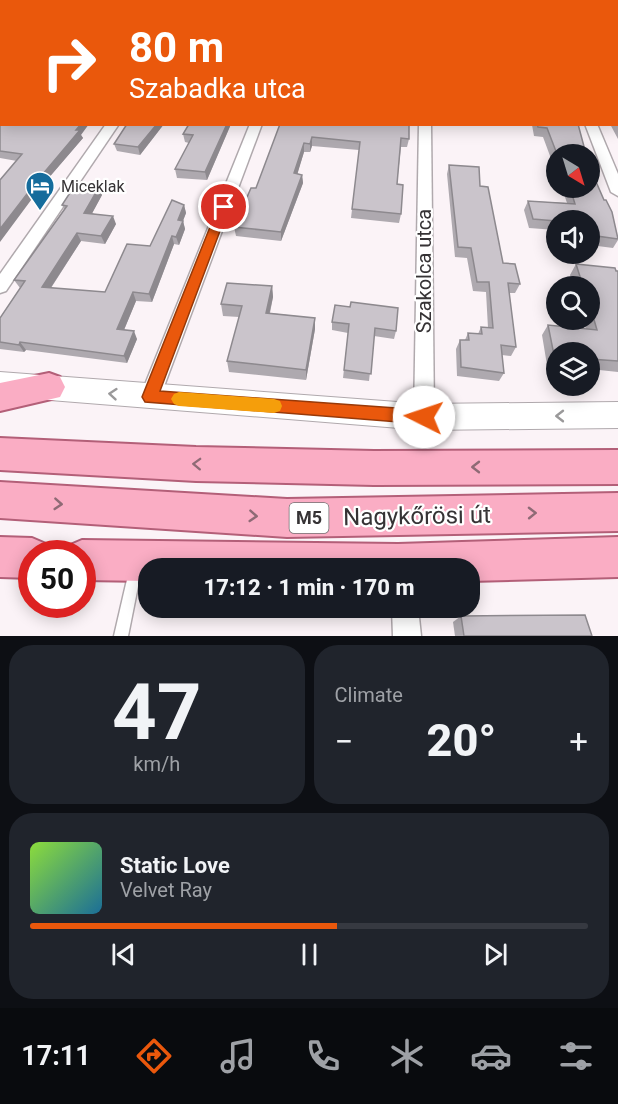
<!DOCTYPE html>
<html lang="en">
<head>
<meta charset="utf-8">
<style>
  body { margin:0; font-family:Roboto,sans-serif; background:#20242c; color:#f1f3f6; height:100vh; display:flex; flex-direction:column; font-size:22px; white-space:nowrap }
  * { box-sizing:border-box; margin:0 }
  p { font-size:20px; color:#9ea1a6 }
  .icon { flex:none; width:33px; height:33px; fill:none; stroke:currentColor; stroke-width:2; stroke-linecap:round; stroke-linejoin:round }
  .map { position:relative; height:636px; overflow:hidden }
  .panel { display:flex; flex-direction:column; gap:9px; padding:9px; background:#0d0f14; flex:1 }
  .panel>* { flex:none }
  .guide { position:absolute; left:0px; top:0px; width:618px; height:126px; box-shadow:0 3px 15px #0003; background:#ea580c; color:#fff; overflow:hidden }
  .needle { width:39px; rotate:142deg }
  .controls { position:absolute; left:546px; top:144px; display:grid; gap:12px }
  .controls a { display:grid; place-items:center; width:54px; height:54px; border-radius:50%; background:#171b24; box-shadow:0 3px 15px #0003; font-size:30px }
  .speed { position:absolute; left:18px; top:540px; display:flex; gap:12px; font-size:30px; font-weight:700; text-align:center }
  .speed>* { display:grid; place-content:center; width:78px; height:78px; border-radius:50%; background:#171b24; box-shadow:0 3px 15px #0003; line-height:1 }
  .speed .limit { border:9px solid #d22; background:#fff; color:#111 }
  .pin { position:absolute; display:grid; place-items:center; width:51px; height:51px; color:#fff; margin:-26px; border:3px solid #fff; border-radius:50%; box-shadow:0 2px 6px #0007 }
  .me { position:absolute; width:66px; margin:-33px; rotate:274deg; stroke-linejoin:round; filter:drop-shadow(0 0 4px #0008) }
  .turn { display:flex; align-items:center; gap:21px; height:126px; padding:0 30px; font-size:27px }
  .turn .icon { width:78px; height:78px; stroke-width:2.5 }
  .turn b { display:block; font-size:42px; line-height:51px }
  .big { font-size:45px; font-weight:800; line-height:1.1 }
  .panel .tile { flex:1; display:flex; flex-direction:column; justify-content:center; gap:9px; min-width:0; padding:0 21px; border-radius:24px; background:#20242c }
  .panel .dial { align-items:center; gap:0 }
  .dial b { font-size:78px; line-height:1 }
  .song { display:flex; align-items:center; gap:18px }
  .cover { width:72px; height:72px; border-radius:9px; background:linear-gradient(135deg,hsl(90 70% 55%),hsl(200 70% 35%)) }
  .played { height:6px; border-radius:3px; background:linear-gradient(90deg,#ea580c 55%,#363941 55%) }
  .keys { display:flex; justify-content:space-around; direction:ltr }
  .heat { display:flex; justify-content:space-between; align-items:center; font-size:33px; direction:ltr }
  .panel .tiles { flex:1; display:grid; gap:9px; grid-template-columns:1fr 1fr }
  .tile:last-child { grid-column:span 2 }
  .trip { position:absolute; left:138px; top:558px; width:342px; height:60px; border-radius:24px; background:#171b24; box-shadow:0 3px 15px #0003; font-weight:800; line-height:60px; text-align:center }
  .dock { display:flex; height:96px; justify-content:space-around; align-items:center; background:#090b0e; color:#9ea1a6 }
  .dock .icon { width:42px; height:42px }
  .dock .active { color:#ea580c }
  .dock b { font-size:27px; color:#f1f3f6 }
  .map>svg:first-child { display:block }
</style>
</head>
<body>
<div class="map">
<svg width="618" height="636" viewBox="0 0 618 636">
  <rect width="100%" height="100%" fill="#fbf3f7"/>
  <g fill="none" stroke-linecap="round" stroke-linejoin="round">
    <g stroke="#b0a9ad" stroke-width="3">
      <polygon id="service" points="135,565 139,567 141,571 128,636 114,636 129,571 131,567"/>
    </g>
    <g stroke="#b0a9ad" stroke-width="3">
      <g id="minor">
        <polygon points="505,0 513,0 514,2 505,2"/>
        <polygon points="106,124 119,124 6,291 0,293 0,274"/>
        <polygon points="250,124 262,124 160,397 157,403 150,406 143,403 140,397"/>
        <polygon points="419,124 431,124 434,417 431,424 424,426 417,424 414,417"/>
        <polygon points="585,124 597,124 618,174 618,196 611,192"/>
        <polygon points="392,608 418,608 421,636 393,636"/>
      </g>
    </g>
    <g stroke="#b0a9ad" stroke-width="4">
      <rect id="tertiary" x="298" y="0" width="12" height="2"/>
    </g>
    <g stroke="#b0a9ad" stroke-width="2">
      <polygon id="secondary" points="0,372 424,404 618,402 618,428 424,430 0,396"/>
    </g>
    <g stroke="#b35f78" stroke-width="4">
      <g id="primary">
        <polygon points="49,373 60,377 65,387 60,397 0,411 0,383"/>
        <polygon points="0,438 196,447 374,451 618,450 618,484 374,485 196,481 0,470"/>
        <polygon points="0,482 287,499 618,493 618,531 287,537 0,518"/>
        <polygon points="0,537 32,538 46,544 50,554 32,554 32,578 0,577"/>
        <polygon points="618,537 618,577 470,581 470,568 148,568 148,581 82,580 82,554 65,554 68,546 82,540 398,544"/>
      </g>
    </g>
    <use href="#service" fill="#fff" fill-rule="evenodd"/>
    <use href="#minor" fill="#fff" fill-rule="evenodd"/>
    <use href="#tertiary" fill="#fff" fill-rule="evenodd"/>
    <use href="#secondary" fill="#fff" fill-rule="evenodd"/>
    <use href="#primary" fill="#faadc4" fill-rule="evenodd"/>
  </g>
  <g fill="#aea9af">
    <polygon points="0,0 241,0 240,2 2,2 2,124 81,135 83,138 40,188 17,161 0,158"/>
    <polygon points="616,39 618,39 618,139 610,124 616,124"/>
    <polygon points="127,124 164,124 140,155 117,151 114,144"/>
    <polygon points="189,124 231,124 207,180 177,178 175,169 189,143 185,142 183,134"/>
    <polygon points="280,124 409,139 407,147 401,147 397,184 401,214 399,223 351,218 359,150 312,146 310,152 304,152 297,174 302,175 303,183 281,241 236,236 234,227 256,188"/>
    <polygon points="578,124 586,154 556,154 556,172 543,137 534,136 532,125 525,125"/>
    <polygon points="449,165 480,186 503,263 520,284 515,293 509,293 516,347 511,356 502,355 504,373 499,381 457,376 456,349 460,340 465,340 468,333 478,334 481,327 488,328 486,292 473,291 467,258 455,257 447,174"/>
    <polygon points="99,187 102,195 92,213 116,224 105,244 81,241 51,288 105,292 150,246 184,205 186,213 183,221 185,229 179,245 174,244 152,302 136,301 124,330 137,339 127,363 26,350 24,352 0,349 0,318 20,288 14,280 64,209 62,205"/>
    <polygon points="562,188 590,188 618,240 613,248 590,245 590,220 556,220 556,230 529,228 524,210 528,201 567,203"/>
    <polygon points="576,264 618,271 618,372 590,369 590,352 556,352 556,366 547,365 542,335 548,325 586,329 583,320 590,320 590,286 573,286 570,275"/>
    <polygon points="272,286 273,297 270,313 315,318 315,329 306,380 229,372 227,361 239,317 223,316 221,304"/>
    <polygon points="332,322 396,331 394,339 374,336 369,381 343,378 348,333 332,330"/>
    <polygon points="461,616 592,636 455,636 453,622"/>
  </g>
  <g fill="#8d898e">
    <polygon points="81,124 89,124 81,135 83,138 40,188 0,242 0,229"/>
    <polygon points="157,124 164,124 140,155 138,147"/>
    <polygon points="227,124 231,124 207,180 205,172"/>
    <polygon points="312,137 312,146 310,152 310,144"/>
    <polygon points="304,143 304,152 295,182 294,173"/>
    <polygon points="302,175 303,183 281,241 281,232"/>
    <polygon points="99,187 102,195 88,221 84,213"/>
    <polygon points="184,205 186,213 180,228 183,221 185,229 179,245 176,237 178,220"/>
    <polygon points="113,216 116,224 105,244 101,236"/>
    <polygon points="77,233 81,241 46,295 42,287"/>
    <polygon points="172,236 174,244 152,302 149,294"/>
    <polygon points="272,286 273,297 267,324 266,313"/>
    <polygon points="133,292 136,301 121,337 117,329"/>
    <polygon points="315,318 315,329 306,380 306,370"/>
    <polygon points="134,331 137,339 127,363 124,356"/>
    <polygon points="20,342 26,350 24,352 19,345"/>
  </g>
  <g fill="#cac4cb" stroke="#8d898e" stroke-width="1.5">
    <polygon points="0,0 236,0 235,2 2,2 2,124 81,124 76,130 80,130 37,181 0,229 0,180 22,154 0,151"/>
    <polygon points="256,0 285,0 284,2 255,2"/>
    <rect x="321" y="0" width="89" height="2"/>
    <rect x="438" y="0" width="61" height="2"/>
    <polygon points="616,39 618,39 618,122 616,119"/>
    <polygon points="127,124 157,124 138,147 114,144"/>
    <polygon points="189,124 227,124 205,172 175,169 193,135 183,134"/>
    <polygon points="280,124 409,124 409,139 401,138 397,184 403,185 401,214 352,209 360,142 312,137 310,144 304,143 294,173 302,175 281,232 234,227 251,188 256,188"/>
    <polygon points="537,124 578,124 586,154 557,154 547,128 538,127"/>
    <polygon points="449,165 479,167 480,186 488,187 503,263 515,264 520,284 508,283 516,347 501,345 504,373 461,367 460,340 469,340 468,333 482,334 481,327 493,328 489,282 477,282 471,248 458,247"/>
    <polygon points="590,168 604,200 606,200 612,212 618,239 590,235 590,220 556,221 533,219 528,201 575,204 570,188 590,188"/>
    <polygon points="75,185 99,187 84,213 113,216 101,236 77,233 42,287 105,292 127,244 150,246 172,200 184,205 178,220 183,221 176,237 172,236 149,294 133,292 117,329 134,331 124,356 20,342 19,345 0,342 0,318 25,281 14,280 67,206 62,205"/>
    <polygon points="576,264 615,268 616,271 618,271 618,361 590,359 590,352 556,352 556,355 554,355 548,325 597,330 590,306 590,286 583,286"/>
    <polygon points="227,283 272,286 266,313 315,318 306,370 227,361 242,306 221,304"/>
    <polygon points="351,302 398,308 396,331 375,328 371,374 344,370 349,324 332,322 335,305 350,307"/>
    <polygon points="585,615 592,636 464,636 461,616"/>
  </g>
  <defs><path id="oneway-chevron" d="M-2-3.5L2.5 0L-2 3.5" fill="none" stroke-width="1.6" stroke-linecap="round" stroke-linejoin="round" transform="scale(1.5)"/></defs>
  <g stroke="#9a999a">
    <use href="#oneway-chevron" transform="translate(113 394) rotate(-175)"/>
    <use href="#oneway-chevron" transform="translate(560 416) rotate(180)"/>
  </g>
  <g stroke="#8e6a75">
    <use href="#oneway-chevron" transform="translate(197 464) rotate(-178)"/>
    <use href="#oneway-chevron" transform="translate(476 467) rotate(-180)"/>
    <use href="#oneway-chevron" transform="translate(58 504) rotate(4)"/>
    <use href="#oneway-chevron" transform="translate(532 513) rotate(-1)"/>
    <use href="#oneway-chevron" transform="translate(253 516) rotate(4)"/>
  </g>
  <polygon fill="#ea580c" stroke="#983908" stroke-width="1.5" points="224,204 229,207 160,391 424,410 429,412 431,417 429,422 424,424 145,402 142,397 218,207"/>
  <polygon fill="#f59e0b" points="179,392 274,399 280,401 282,406 280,411 274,413 179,406 174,404 171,399 174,394"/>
  <defs>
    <g id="hotel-pin" transform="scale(1.5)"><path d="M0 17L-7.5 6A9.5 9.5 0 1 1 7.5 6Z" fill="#156c9c" stroke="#fff"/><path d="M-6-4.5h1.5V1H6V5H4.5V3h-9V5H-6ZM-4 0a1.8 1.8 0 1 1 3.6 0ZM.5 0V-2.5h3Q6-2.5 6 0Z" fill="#fff"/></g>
  </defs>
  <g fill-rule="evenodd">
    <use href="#hotel-pin" x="40" y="186"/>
  </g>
  <g text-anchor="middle" stroke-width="4.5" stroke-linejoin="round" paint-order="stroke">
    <g font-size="16" fill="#363335" stroke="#fff" text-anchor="start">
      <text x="61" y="192">Miceklak</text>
    </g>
    <rect fill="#fff" stroke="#727072" stroke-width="1.5" x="289.5" y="503" width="39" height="30" rx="4.5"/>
    <g font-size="18" font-weight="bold" fill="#363335">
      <text x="309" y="524">M5</text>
    </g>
    <g font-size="20" fill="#363335" stroke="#fff">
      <text transform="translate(424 271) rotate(-90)" y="7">Szakolca utca</text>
    </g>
    <g font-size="24" fill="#363335" stroke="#fff">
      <text transform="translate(417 516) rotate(-1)" y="8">Nagykőrösi út</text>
    </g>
  </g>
</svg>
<div class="controls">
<a><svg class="needle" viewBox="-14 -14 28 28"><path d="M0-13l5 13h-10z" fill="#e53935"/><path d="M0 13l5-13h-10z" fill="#9ea1a6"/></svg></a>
<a><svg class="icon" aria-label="sound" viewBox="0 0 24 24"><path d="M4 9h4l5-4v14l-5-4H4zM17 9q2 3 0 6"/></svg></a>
<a><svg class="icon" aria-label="search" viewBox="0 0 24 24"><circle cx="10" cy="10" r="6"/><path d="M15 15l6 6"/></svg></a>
<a><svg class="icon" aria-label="layers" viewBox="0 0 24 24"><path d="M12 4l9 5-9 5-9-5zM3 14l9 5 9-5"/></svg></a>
</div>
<div class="speed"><div class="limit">50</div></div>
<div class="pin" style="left:224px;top:207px;background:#d93025"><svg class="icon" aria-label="arrive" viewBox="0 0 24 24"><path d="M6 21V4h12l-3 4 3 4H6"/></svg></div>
<svg class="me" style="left:424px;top:417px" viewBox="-20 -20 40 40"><circle r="19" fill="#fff"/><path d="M0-13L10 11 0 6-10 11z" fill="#ea580c"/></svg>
<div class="trip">17:12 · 1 min · 170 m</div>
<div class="guide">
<div class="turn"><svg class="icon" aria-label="right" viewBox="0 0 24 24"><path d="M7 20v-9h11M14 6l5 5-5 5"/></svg><div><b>80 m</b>Szabadka utca</div></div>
</div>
</div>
<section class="panel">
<div class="tiles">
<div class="tile dial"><b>47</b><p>km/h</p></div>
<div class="tile"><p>Climate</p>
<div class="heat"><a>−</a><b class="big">20°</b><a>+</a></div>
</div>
<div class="tile">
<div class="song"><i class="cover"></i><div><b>Static Love</b><p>Velvet Ray</p></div></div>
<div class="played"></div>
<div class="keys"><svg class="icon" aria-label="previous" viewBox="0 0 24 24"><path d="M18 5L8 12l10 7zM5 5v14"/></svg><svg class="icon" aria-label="pause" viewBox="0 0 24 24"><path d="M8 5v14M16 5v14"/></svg><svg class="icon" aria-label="next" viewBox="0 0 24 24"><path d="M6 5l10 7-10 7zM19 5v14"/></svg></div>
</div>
</div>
</section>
<nav class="dock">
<b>17:11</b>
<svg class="icon active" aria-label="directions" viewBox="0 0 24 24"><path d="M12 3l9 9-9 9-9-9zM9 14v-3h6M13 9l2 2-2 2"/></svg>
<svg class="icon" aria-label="music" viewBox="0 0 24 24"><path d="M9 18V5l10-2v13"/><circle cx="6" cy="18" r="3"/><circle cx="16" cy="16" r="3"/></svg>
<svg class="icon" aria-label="phone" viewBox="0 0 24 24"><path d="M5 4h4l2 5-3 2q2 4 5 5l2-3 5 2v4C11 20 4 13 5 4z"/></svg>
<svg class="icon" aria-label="climate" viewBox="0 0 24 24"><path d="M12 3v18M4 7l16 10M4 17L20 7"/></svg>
<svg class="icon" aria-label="car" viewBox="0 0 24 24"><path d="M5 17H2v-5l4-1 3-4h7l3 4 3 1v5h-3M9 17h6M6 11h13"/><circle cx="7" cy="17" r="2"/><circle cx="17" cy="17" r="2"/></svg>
<svg class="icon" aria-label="filters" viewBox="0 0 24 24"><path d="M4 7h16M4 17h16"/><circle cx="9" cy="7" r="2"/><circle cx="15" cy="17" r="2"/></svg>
</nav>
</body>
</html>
